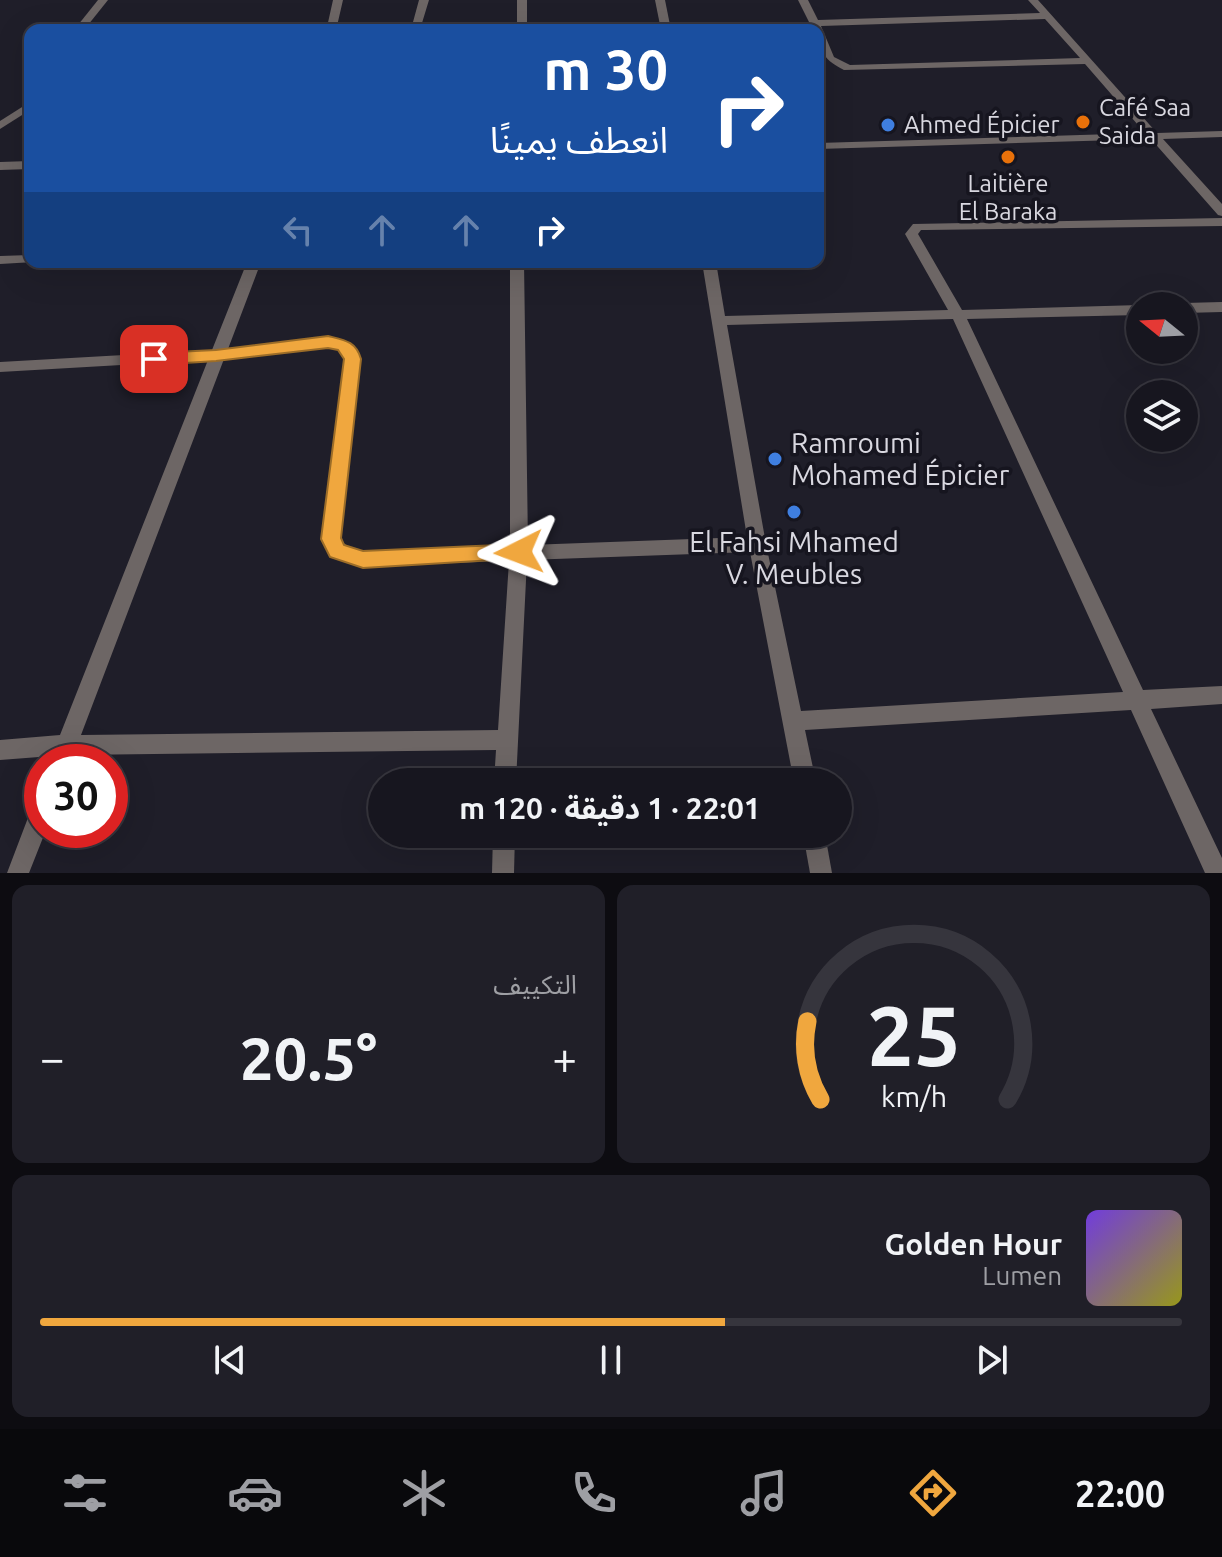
<!DOCTYPE html>
<html lang="ar">
<head>
<meta charset="utf-8">
<style>
  body { margin:0; font-family:Ubuntu,"Noto Sans Arabic",sans-serif; background:#201f28; color:#f1f3f6; direction:rtl; height:100vh; display:flex; flex-direction:column; font-size:30px; white-space:nowrap }
  * { box-sizing:border-box; margin:0 }
  p { font-size:26px; color:#9e9fa4 }
  .icon { flex:none; width:44px; height:44px; fill:none; stroke:currentColor; stroke-width:2; stroke-linecap:round; stroke-linejoin:round }
  .map { position:relative; height:873px; overflow:hidden; direction:ltr }
  .side { display:flex; flex-direction:column; gap:12px; padding:12px; background:#0d0c11; flex:1 }
  .side>* { flex:none }
  .guide { position:absolute; left:24px; top:24px; width:800px; height:244px; border-radius:16px; box-shadow:0 8px 32px #0002,0 0 0 2px #36353d; direction:rtl; background:#1a4fa0; color:#fff; overflow:hidden }
  .needle { width:52px; rotate:288deg }
  .controls { position:absolute; left:1126px; top:292px; display:grid; gap:16px }
  .controls a { display:grid; place-items:center; width:72px; height:72px; border-radius:50%; background:#17161f; box-shadow:0 8px 32px #0002,0 0 0 2px #36353d; font-size:40px }
  .speed { position:absolute; left:24px; top:744px; display:flex; gap:16px; font-size:40px; font-weight:700; text-align:center }
  .speed>* { display:grid; place-content:center; width:104px; height:104px; border-radius:50%; background:#17161f; box-shadow:0 8px 32px #0002,0 0 0 2px #36353d; line-height:1 }
  .speed .limit { border:12px solid #d22; background:#fff; color:#111 }
  .pin { position:absolute; display:grid; place-items:center; width:68px; height:68px; color:#fff; margin:-34px; border-radius:16px; box-shadow:0 4px 12px #0006 }
  .me { position:absolute; width:88px; margin:-44px; rotate:267deg; stroke-linejoin:round; filter:drop-shadow(0 0 6px #0008) }
  .turn { display:flex; align-items:center; gap:28px; height:168px; padding:0 24px; font-size:36px }
  .turn .icon { width:104px; height:104px; stroke-width:2.5 }
  .turn b { display:block; font-size:56px; line-height:68px }
  .lanes { display:flex; align-items:center; height:76px; padding:0 24px; background:#0003; justify-content:center; gap:40px; direction:ltr }
  .lanes .off { opacity:.35 }
  .big { font-size:60px; font-weight:700; line-height:1.1 }
  .side .widget { flex:1; display:flex; flex-direction:column; justify-content:center; gap:12px; min-width:0; padding:0 28px; border-radius:16px; background:#201f28 }
  .side .dial { align-items:center; gap:0 }
  .dial svg { height:208px; overflow:visible; fill:none; stroke:#36353d; stroke-width:7; stroke-linecap:round; text-anchor:middle }
  .dial text { fill:#f1f3f6; stroke:none }
  .song { display:flex; align-items:center; gap:24px }
  .cover { width:96px; height:96px; border-radius:12px; background:linear-gradient(135deg,hsl(260 70% 55%),hsl(60 70% 35%)) }
  .played { height:8px; border-radius:4px; background:linear-gradient(90deg,#f0a73e 60%,#36353d 60%) }
  .keys { display:flex; justify-content:space-around; direction:ltr }
  .heat { display:flex; justify-content:space-between; align-items:center; font-size:44px; direction:ltr }
  .side .tiles { flex:1; display:grid; gap:12px; grid-template-columns:1fr 1fr }
  .widget:last-child { grid-column:span 2 }
  .trip { position:absolute; left:368px; top:768px; width:484px; height:80px; border-radius:40px; background:#17161f; box-shadow:0 8px 32px #0002,0 0 0 2px #36353d; font-weight:700; line-height:80px; text-align:center; direction:rtl }
  .menu { display:flex; height:128px; justify-content:space-around; align-items:center; background:#09090c; color:#9e9fa4 }
  .menu .icon { width:56px; height:56px }
  .menu .active { color:#f0a73e }
  .menu b { font-size:36px; color:#f1f3f6 }
  .map>svg:first-child { display:block }
</style>
</head>
<body>
<div class="map">
<svg width="1222" height="873" viewBox="0 0 1222 873">
  <rect width="100%" height="100%" fill="#1f1e29"/>
  <g fill="none" stroke-linecap="round" stroke-linejoin="round">
    <g fill="#6d6665" fill-rule="evenodd">
      <polygon points="98,0 108,0 84,30 74,30"/>
      <polygon points="333,0 343,0 337,26 409,24 413,22 419,0 429,0 422,23 411,30 303,30 308,27 327,27"/>
      <rect x="517" y="0" width="10" height="30"/>
      <polygon points="655,0 665,0 671,30 661,30"/>
      <path d="M 798,0 L 808,0 L 818,20 L 1040,13 L 1028,0 L 1038,0 L 1157,133 L 1222,131 L 1222,137 L 1163,139 L 1222,204 L 1222,216 L 1218,215 L 1151,139 L 818,149 L 818,143 L 1145,133 L 1085,64 L 844,70 C 826,61 818,52 818,30 L 813,30 ZM 1045,19 L 1080,58 L 850,65 L 834,57 L 821,26 Z"/>
      <polygon points="30,102 30,110 0,129 0,121"/>
      <polygon points="30,161 30,169 0,170 0,162"/>
      <path d="M 1222,218 L 1222,226 L 927,230 L 921,230 L 918,234 L 962,310 L 1140,305 L 1142,306 L 1140,315 L 967,319 L 1143,690 L 1222,686 L 1222,704 L 1151,709 L 1222,858 L 1222,873 L 1205,873 L 1131,710 L 805,730 L 816,782 L 794,782 L 750,552 L 527,560 L 516,782 L 494,782 L 496,750 L 73,755 L 71,762 L 49,762 L 52,756 L 0,760 L 0,740 L 60,735 L 208,360 L 0,372 L 0,362 L 212,350 L 247,262 L 261,262 L 228,349 L 328,337 L 349,343 L 359,359 L 340,538 C 346,547 352,550 363,552 L 510,546 L 510,262 L 524,262 L 528,545 L 747,537 L 702,262 L 716,262 L 725,316 L 948,310 L 905,234 L 913,224 ZM 953,319 L 1123,692 L 801,711 L 766,544 L 727,325 ZM 328,347 L 339,349 L 345,359 L 322,539 L 337,559 L 363,566 L 509,561 L 498,730 L 81,735 L 224,359 Z"/>
      <polygon points="30,255 30,262 34,262 0,264 0,256"/>
      <polygon points="1222,302 1222,312 1184,313 1184,306 1178,306 1184,303"/>
      <polygon points="42,799 42,830 46,830 29,873 7,873 34,802"/>
      <polygon points="493,834 515,834 514,873 492,873"/>
      <polygon points="803,834 825,834 832,873 810,873"/>
    </g>
  </g>
  <path fill="#f0a73e" stroke="#9c6d28" stroke-width="2" d="M 328,336 C 344,340 356,341 361,359 L 341,538 L 344,545 L 363,551 L 519,544 L 526,546 L 529,552 L 526,558 L 363,568 L 330,557 L 321,539 L 344,359 L 338,350 L 328,348 L 216,361 L 154,365 L 146,359 L 154,353 L 216,350 Z"/>
  <g fill="#e8710a" stroke="#16151f" stroke-width="3">
    <circle cx="1083" cy="122" r="8"/>
    <circle cx="1008" cy="157" r="8"/>
  </g>
  <g fill="#3f7fe0" stroke="#16151f" stroke-width="3">
    <circle cx="888" cy="125" r="8"/>
    <circle cx="775" cy="459" r="8"/>
    <circle cx="794" cy="512" r="8"/>
  </g>
  <g text-anchor="middle" stroke-width="7" stroke-linejoin="round" paint-order="stroke">
    <g font-size="24" fill="#d9d8e0" stroke="#16151f" text-anchor="start">
      <text x="1099" y="116">Café Saa<tspan x="1099" dy="28">Saida</tspan></text>
      <text x="904" y="133">Ahmed Épicier</text>
      <text x="1008" y="192" text-anchor="middle">Laitière<tspan x="1008" dy="28">El Baraka</tspan></text>
    </g>
    <g font-size="28" fill="#d9d8e0" stroke="#16151f" text-anchor="start">
      <text x="791" y="453">Ramroumi<tspan x="791" dy="32">Mohamed Épicier</tspan></text>
      <text x="794" y="552" text-anchor="middle">El Fahsi Mhamed<tspan x="794" dy="32">V. Meubles</tspan></text>
    </g>
  </g>
</svg>
<div class="controls">
<a><svg class="needle" viewBox="-14 -14 28 28"><path d="M0-13l5 13h-10z" fill="#e53935"/><path d="M0 13l5-13h-10z" fill="#9e9fa4"/></svg></a>
<a><svg class="icon" aria-label="layers" viewBox="0 0 24 24"><path d="M12 4l9 5-9 5-9-5zM3 14l9 5 9-5"/></svg></a>
</div>
<div class="speed"><div class="limit">30</div></div>
<div class="pin" style="left:154px;top:359px;background:#d93025"><svg class="icon" aria-label="arrive" viewBox="0 0 24 24"><path d="M6 21V4h12l-3 4 3 4H6"/></svg></div>
<svg class="me" style="left:519px;top:552px" viewBox="-20 -20 40 40"><path d="M0-17L14 15 0 8-14 15z" fill="#f0a73e" stroke="#fff" stroke-width="4"/></svg>
<div class="trip">22:01 · 1 دقيقة · 120 m</div>
<div class="guide">
<div class="turn"><svg class="icon" aria-label="right" viewBox="0 0 24 24"><path d="M7 20v-9h11M14 6l5 5-5 5"/></svg><div><b>30 m</b>انعطف يمينًا</div></div>
<div class="lanes"><svg class="icon off" aria-label="left" viewBox="0 0 24 24"><path d="M17 20v-9H6M10 6l-5 5 5 5"/></svg><svg class="icon off" aria-label="ahead" viewBox="0 0 24 24"><path d="M12 20V5M6 11l6-6 6 6"/></svg><svg class="icon off" aria-label="ahead" viewBox="0 0 24 24"><path d="M12 20V5M6 11l6-6 6 6"/></svg><svg class="icon" aria-label="right" viewBox="0 0 24 24"><path d="M7 20v-9h11M14 6l5 5-5 5"/></svg></div>
</div>
</div>
<section class="side">
<div class="tiles">
<div class="widget dial"><svg viewBox="0 0 100 80">
<path d="M14 69A42 42 0 1 1 86 69"/>
<path d="M14 69A42 42 0 0 1 9 39" stroke="#f0a73e"/>
<text x="50" y="56" font-size="32" font-weight="700">25</text>
<text x="50" y="72" font-size="11">km/h</text>
</svg></div>
<div class="widget"><p>التكييف</p>
<div class="heat"><a>−</a><b class="big">20.5°</b><a>+</a></div>
</div>
<div class="widget">
<div class="song"><i class="cover"></i><div><b>Golden Hour</b><p>Lumen</p></div></div>
<div class="played"></div>
<div class="keys"><svg class="icon" aria-label="previous" viewBox="0 0 24 24"><path d="M18 5L8 12l10 7zM5 5v14"/></svg><svg class="icon" aria-label="pause" viewBox="0 0 24 24"><path d="M8 5v14M16 5v14"/></svg><svg class="icon" aria-label="next" viewBox="0 0 24 24"><path d="M6 5l10 7-10 7zM19 5v14"/></svg></div>
</div>
</div>
</section>
<nav class="menu">
<b>22:00</b>
<svg class="icon active" aria-label="directions" viewBox="0 0 24 24"><path d="M12 3l9 9-9 9-9-9zM9 14v-3h6M13 9l2 2-2 2"/></svg>
<svg class="icon" aria-label="music" viewBox="0 0 24 24"><path d="M9 18V5l10-2v13"/><circle cx="6" cy="18" r="3"/><circle cx="16" cy="16" r="3"/></svg>
<svg class="icon" aria-label="phone" viewBox="0 0 24 24"><path d="M5 4h4l2 5-3 2q2 4 5 5l2-3 5 2v4C11 20 4 13 5 4z"/></svg>
<svg class="icon" aria-label="climate" viewBox="0 0 24 24"><path d="M12 3v18M4 7l16 10M4 17L20 7"/></svg>
<svg class="icon" aria-label="car" viewBox="0 0 24 24"><path d="M5 17H2v-5l4-1 3-4h7l3 4 3 1v5h-3M9 17h6M6 11h13"/><circle cx="7" cy="17" r="2"/><circle cx="17" cy="17" r="2"/></svg>
<svg class="icon" aria-label="filters" viewBox="0 0 24 24"><path d="M4 7h16M4 17h16"/><circle cx="9" cy="7" r="2"/><circle cx="15" cy="17" r="2"/></svg>
</nav>
</body>
</html>
